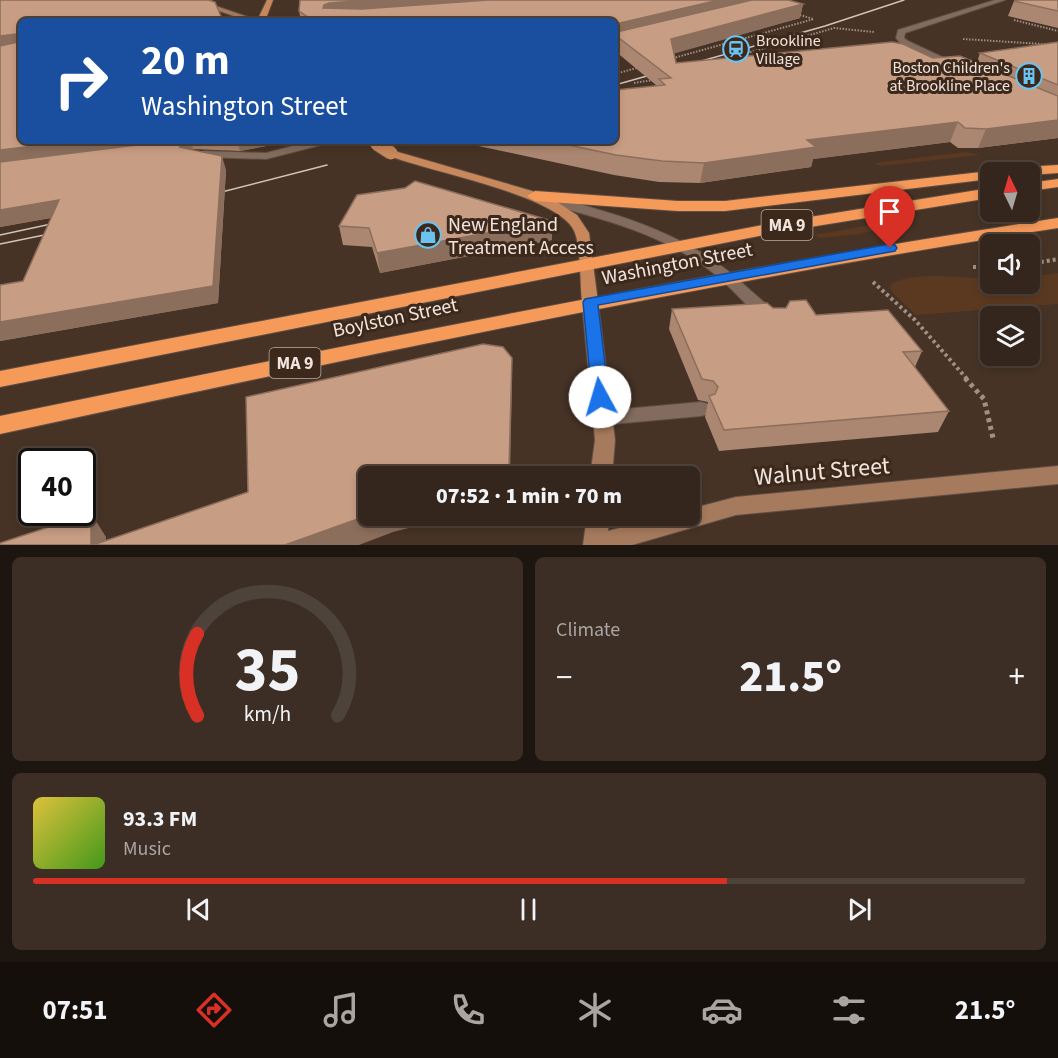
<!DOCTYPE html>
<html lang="en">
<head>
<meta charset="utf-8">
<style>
  body { margin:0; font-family:"Source Sans 3",sans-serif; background:#3c2e25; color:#f1f3f6; height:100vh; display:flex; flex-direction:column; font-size:22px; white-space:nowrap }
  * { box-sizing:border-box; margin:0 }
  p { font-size:20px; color:#a9a5a3 }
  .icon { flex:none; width:33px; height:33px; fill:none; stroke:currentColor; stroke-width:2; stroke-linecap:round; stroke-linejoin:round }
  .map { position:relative; height:545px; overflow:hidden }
  .panel { display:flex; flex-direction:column; gap:12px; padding:12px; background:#1d150f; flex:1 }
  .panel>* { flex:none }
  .guide { position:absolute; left:18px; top:18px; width:600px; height:126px; border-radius:9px; box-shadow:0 3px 9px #0003,0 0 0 2px #4e433b; background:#1a4fa0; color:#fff; overflow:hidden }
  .needle { width:39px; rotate:355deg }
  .buttons { position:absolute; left:980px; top:162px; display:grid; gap:12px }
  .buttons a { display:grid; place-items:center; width:60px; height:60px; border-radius:9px; background:#34261c; box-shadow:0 3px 9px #0003,0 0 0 2px #4e433b; font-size:30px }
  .speed { position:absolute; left:18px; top:448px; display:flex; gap:12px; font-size:30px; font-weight:700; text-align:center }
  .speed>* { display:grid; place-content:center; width:78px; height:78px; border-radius:50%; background:#34261c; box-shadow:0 3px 9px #0003,0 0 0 2px #4e433b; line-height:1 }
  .speed .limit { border:3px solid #111; border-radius:9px; background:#fff; color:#111 }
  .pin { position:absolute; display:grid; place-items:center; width:51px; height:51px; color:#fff; margin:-62px -26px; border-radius:50% 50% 50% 0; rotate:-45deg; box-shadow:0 0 6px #0007 }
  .pin .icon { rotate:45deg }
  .me { position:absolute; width:66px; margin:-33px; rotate:354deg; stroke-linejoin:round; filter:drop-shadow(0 0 4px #0008) }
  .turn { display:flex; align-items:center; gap:21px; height:126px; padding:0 24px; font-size:27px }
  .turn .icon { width:78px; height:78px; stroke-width:2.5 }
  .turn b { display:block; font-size:42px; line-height:51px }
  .big { font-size:45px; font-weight:800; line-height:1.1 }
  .panel .card { flex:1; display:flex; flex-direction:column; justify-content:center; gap:9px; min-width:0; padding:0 21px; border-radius:9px; background:#3c2e25 }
  .panel .dial { align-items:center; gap:0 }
  .dial svg { height:156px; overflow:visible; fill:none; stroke:#4e433b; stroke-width:7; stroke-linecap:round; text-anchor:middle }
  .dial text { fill:#f1f3f6; stroke:none }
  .song { display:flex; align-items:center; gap:18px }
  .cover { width:72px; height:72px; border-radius:9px; background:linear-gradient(135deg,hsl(50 70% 55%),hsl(100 70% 35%)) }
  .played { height:6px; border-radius:3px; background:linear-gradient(90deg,#d93025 70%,#4e433b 70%) }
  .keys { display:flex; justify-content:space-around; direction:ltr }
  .heat { display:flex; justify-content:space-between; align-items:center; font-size:33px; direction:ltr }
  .panel .tiles { flex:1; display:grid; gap:12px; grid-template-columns:1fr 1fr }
  .card:last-child { grid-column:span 2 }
  .trip { position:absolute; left:358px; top:466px; width:342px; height:60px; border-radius:9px; background:#34261c; box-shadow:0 3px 9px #0003,0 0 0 2px #4e433b; font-weight:800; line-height:60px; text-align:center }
  .menu { display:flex; height:96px; justify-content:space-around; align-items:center; background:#150f0b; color:#a9a5a3 }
  .menu .icon { width:42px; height:42px }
  .menu .selected { color:#d93025 }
  .menu b { font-size:27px; color:#f1f3f6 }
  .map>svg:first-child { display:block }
</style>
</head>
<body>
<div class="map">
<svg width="1058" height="545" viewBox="0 0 1058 545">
  <rect width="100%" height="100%" fill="#463326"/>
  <g fill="#5b3921">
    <polygon points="965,152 980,155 881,166 875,163"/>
    <polygon points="893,221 898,224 860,234 820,238 814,235"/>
    <path d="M 1058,273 L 1058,304 L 916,315 L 894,294 L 890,288 L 892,283 C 921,271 959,278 990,279 L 990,284 L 1029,284 L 1029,277 Z"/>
  </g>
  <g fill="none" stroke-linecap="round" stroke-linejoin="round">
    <g stroke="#5f4f44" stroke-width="2">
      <g id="lane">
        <path d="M 540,194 C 617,213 692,234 750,290 C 759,298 770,306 776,316 L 774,320 L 762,320 C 743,302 726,281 704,266 C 655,231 592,216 535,201 L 534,198 L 535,195 Z"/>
        <polygon points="701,402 708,404 711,409 708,414 701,416 602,425 595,423 592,418 595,413 602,411"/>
      </g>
    </g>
    <g stroke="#5f4f44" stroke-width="2">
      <g id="street">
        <polygon points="995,0 1005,0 905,33 904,38 908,41 955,63 955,67 949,67 902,45 896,38 898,30"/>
        <polygon points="312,141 331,141 329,143 266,159 204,157 198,154 204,151 266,153"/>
      </g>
    </g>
    <g stroke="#5f4f44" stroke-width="2">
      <g id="secondary">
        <polygon points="188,0 198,0 260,21 248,21"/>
        <polygon points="590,297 598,302 615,440 612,477 590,477 595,440 582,302"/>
        <polygon points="1058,466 1058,484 736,515 632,545 583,545 587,516 609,516 608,531 664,516 690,516 690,509 736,497"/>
      </g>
    </g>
    <g stroke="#5f4f44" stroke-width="2">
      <g id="primary">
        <polygon points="267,0 273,0 265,21 257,21"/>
        <path d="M 391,150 L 532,191 L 557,202 L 577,215 L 589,233 L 598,302 L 596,305 L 584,305 L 582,302 C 580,284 581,249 575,233 C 562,195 425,171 387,155 L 385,153 Z"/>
      </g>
    </g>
    <g stroke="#5f4f44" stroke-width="2">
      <g id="highway">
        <polygon points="1058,165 1058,173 1029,175 1029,172 1000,172 1007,168"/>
        <polygon points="990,171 996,172 990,172 990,179 725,211 678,211 535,201 527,196 535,191 678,201 725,201"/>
        <polygon points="1058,179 1058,187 1029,191 1029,183"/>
        <polygon points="990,188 990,198 779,232 0,387 0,371 779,222"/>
        <path d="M 1058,218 L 1058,228 C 702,283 351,358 0,434 L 0,416 C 352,344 703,272 1058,218 Z"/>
      </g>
    </g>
    <g stroke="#9f8f85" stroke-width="2" stroke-dasharray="1.5 1.5" stroke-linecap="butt">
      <polyline points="797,14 813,19"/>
      <polyline points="1014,20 1058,31"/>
      <polyline points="963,39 1058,45"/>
      <polyline points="670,59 814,19"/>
      <polyline points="727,59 834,28 874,32"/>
      <polyline points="615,74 640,67"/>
      <polyline points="634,83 653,80"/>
    </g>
    <g stroke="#9f8f85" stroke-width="4" stroke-dasharray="3 3" stroke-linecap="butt">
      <polyline points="1029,264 1058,259"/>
      <polyline points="973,267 990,267"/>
      <polyline points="873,282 915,320 967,379"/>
    </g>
    <polyline stroke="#9f8f85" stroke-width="5" stroke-dasharray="4 4" stroke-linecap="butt" points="965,378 984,399 993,438"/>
    <use href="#lane" fill="#836c5e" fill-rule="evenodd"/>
    <use href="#street" fill="#836c5e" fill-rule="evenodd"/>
    <use href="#secondary" fill="#a67a5d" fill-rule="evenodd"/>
    <use href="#primary" fill="#c8885c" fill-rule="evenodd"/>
    <use href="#highway" fill="#f69a5a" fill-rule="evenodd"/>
    <g stroke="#d1c3ba" stroke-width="1.5">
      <polyline points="684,66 825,26 904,0"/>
      <polyline points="615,85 661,72"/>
      <polyline points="210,195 327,165"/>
      <polyline points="0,235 65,221"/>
      <polyline points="0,244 59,232"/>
    </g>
    <g stroke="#5f4f44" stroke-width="11" stroke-linecap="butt">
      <polyline id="primary-bridge-far1" points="372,141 379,145"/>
    </g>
    <g stroke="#5f4f44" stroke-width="15" stroke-linecap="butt">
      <polyline id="primary-bridge" points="377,144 391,153"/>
    </g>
    <use href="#primary-bridge-far1" stroke="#c8885c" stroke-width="10"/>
    <use href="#primary-bridge" stroke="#c8885c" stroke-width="13"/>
  </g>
  <g fill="#ab8771">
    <polygon points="0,0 212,0 212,2 21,141 277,141 277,144 240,151 193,149 193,150 226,170 218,303 0,341 0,285 23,281 51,218 0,227"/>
    <polygon points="1058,0 1058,28 1008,16 1014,1"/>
    <polygon points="803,4 800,18 674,53 676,63 933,58 977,62 980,53 1058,42 1058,138 978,148 958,148 950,142 813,159 811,167 700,183 659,182 614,175 469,144 465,141 615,141 656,85 615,51 615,21 301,21 299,11"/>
    <polygon points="552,221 552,240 380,273 372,247 343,245 339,226"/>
    <polygon points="773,308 816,315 922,351 915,367 949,411 938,432 719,451 705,417 708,402 698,400 669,329 672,309"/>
  </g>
  <g fill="#8b6e5c">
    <polygon points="368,0 575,0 326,19 323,8 324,5 329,3"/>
    <polygon points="719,0 755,0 615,35 616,24"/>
    <polygon points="803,4 800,18 669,55 671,39"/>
    <polygon points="16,34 21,45 0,48 0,36"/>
    <polygon points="1058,120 1058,138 978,148 986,129"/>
    <polygon points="958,122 950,142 813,159 811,167 700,183 704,163 807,140"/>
    <polygon points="78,141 156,141 158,147 0,165 0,150"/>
    <polygon points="237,141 277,141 277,144 240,151"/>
    <polygon points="192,145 196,159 179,147"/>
    <polygon points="222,156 226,170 218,303 0,341 0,322"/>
    <polygon points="59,200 66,215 0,227 0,210"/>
    <polygon points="552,221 552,240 380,273 377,253"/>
    <polygon points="512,358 512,381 510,477 486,477"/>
    <polygon points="91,513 106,537 106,545 91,545"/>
    <polygon points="369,515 369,516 451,516 443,519 393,532 359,545 285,545"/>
  </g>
  <g fill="#c79d83" stroke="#8b6e5c" stroke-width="1.5">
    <polygon points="0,0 208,0 215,2 223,21 21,21 21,141 78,141 0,150 0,46 18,42 16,34 0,36"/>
    <polygon points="300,0 368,0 329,3 324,5 323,8 362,9 488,0 719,0 616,24 615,26 615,21 314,21 299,11"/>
    <polygon points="752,0 788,0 803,4 671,39 676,63 892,42 903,44 933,58 960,56 1058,96 1058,120 986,129 965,128 958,122 807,140 816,147 704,163 662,161 616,155 549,141 615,141 615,90 665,85 659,79 671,78 615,35 615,30 617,32"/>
    <polygon points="1018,0 1058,0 1058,11 1014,1"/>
    <polygon points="1058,42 1058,85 980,53"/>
    <polygon points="153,143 192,145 179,147 222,156 213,286 0,322 0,285 23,281 59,200 0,210 0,162"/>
    <polygon points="415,181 552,221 377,253 369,228 339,226 357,195 405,188"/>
    <polygon points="806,300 816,315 888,310 922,351 903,352 949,411 724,430 709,396 715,394 718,387 713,381 702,379 672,309 767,303 773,308 786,308 790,301"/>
    <polygon points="483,344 503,347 512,358 509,468 486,477 369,477 369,515 285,545 93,545 248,492 246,397"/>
    <polygon points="91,513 91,545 0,545 0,543"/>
  </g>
  <polygon fill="#1a73e8" stroke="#114b97" stroke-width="1.5" points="890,244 895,245 897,248 895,251 598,305 609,397 606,402 600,403 594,402 592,397 583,302 585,299"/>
  <defs>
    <g id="station-ring" transform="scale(1.35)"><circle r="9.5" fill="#3c291c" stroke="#6bc3f2" stroke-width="1.5"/><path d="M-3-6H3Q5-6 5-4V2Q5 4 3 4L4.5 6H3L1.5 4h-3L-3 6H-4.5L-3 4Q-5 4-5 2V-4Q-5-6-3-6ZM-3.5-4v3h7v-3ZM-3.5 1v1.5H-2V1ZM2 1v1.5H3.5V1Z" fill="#6bc3f2"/></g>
    <g id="building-ring" transform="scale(1.35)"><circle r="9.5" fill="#3c291c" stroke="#6bc3f2" stroke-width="1.5"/><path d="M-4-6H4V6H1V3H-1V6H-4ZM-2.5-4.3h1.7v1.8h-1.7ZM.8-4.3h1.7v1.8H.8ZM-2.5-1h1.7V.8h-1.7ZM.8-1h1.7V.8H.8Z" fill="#6bc3f2"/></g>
    <g id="shop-ring" transform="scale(1.35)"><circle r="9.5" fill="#3c291c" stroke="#6bc3f2" stroke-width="1.5"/><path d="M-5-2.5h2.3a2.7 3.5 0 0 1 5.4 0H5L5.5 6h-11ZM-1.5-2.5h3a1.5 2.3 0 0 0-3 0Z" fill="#6bc3f2"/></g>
  </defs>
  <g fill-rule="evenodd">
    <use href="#station-ring" x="736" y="49"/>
    <use href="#building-ring" x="1029" y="76"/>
    <use href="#shop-ring" x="428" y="235"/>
  </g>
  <g text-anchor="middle" stroke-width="6" stroke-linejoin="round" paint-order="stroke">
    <g font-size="16" fill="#f1e4dc" stroke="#3c291c" text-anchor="start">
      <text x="756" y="46">Brookline<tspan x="756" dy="18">Village</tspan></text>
      <text x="1010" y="73" text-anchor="end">Boston Children's<tspan x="1010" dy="18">at Brookline Place</tspan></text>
    </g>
    <g fill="#3c291c" stroke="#bbaca2" stroke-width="1.5">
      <rect x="761.5" y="210" width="51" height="30" rx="4.5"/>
      <rect x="269.5" y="348" width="51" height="30" rx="4.5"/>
    </g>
    <g font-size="18" font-weight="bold" fill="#f1e4dc">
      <text x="787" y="231">MA 9</text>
      <text x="295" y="369">MA 9</text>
    </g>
    <g font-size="20" fill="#f1e4dc" stroke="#3c291c" text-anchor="start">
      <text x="448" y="231">New England<tspan x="448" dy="23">Treatment Access</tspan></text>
    </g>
    <g font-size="20" fill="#f1e4dc" stroke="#3c291c">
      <text transform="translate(677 263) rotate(-11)" y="7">Washington Street</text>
      <text transform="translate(395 317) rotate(-12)" y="7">Boylston Street</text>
    </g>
    <g font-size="24" fill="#f1e4dc" stroke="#3c291c">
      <text transform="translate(822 471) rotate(-5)" y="8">Walnut Street</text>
    </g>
  </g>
</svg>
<div class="buttons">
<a><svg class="needle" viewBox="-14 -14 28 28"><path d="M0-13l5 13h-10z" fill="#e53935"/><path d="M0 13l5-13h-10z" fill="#a9a5a3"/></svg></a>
<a><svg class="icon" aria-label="sound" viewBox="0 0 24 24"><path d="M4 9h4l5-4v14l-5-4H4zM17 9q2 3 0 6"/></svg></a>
<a><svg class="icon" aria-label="layers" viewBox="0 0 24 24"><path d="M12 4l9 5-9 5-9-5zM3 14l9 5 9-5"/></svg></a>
</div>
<div class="speed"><div class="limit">40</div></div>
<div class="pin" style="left:890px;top:248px;background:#d93025"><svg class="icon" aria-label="arrive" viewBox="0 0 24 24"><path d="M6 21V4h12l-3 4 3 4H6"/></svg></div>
<svg class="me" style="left:600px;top:397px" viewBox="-20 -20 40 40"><circle r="19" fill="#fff"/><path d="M0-13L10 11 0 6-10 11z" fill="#1a73e8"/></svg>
<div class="trip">07:52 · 1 min · 70 m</div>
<div class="guide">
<div class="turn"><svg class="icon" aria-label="right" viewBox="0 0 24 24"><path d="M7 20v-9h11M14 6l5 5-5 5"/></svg><div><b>20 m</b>Washington Street</div></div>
</div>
</div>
<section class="panel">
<div class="tiles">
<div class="card dial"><svg viewBox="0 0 100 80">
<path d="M14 69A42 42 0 1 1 86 69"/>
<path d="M14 69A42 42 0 0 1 14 27" stroke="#d93025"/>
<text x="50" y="56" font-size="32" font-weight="700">35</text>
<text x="50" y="72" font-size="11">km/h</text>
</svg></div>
<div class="card"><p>Climate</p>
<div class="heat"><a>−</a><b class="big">21.5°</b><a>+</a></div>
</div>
<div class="card">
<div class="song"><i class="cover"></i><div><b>93.3 FM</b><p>Music</p></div></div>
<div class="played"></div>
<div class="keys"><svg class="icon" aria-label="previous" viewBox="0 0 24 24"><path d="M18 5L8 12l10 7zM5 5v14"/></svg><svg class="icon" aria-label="pause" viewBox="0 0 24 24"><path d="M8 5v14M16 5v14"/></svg><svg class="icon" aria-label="next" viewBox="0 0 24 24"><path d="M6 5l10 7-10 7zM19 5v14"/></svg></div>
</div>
</div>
</section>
<nav class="menu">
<b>07:51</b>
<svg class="icon selected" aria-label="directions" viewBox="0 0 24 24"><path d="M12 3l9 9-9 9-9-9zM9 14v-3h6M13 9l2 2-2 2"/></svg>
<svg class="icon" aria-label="music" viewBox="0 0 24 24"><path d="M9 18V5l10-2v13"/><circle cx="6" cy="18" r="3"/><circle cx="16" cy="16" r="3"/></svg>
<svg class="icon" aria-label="phone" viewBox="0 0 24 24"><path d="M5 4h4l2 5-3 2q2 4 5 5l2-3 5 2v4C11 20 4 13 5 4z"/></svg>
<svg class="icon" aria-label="climate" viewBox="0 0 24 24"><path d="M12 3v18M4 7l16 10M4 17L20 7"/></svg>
<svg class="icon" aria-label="car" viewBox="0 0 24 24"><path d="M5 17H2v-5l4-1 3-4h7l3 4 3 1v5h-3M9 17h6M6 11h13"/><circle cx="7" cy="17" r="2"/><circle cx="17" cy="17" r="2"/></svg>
<svg class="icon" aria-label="filters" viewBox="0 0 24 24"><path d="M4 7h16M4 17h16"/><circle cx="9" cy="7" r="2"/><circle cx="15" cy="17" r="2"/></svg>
<b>21.5°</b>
</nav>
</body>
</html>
